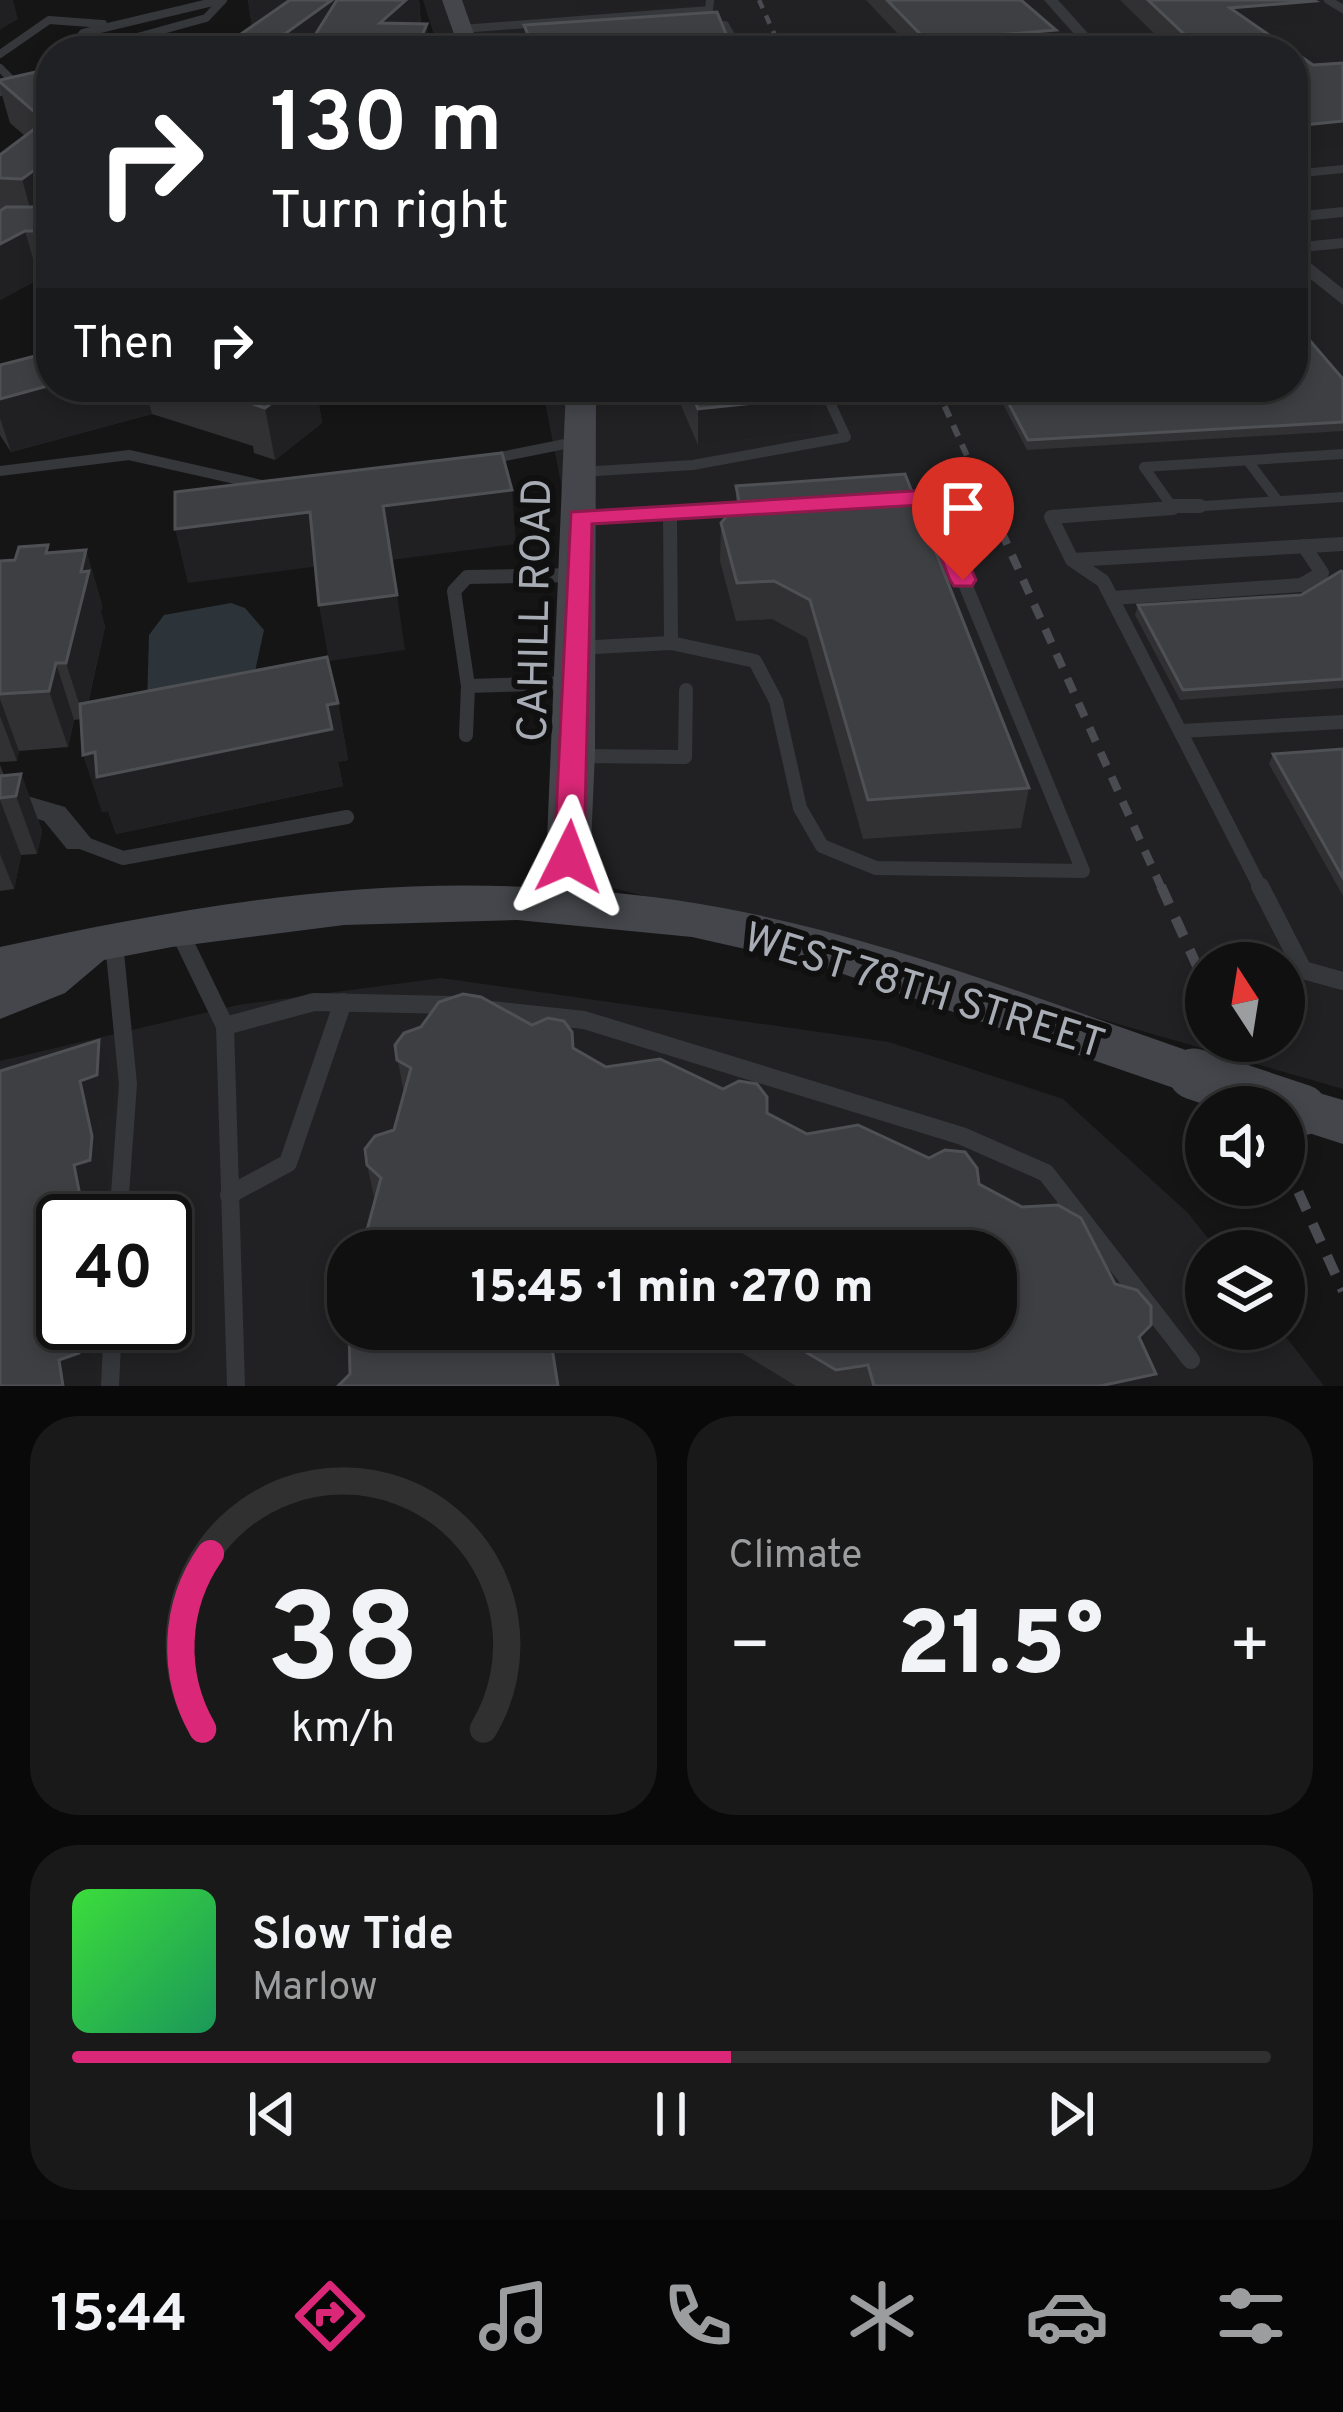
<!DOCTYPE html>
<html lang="en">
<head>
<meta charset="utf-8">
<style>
  body { margin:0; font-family:Overpass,sans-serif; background:#191919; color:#f1f3f6; height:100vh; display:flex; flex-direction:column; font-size:45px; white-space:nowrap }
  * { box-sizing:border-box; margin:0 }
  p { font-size:39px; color:#9c9d9f }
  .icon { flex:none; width:66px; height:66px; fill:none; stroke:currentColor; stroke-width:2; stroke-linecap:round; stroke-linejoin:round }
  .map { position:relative; height:1386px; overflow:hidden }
  .sheet { display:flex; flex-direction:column; gap:30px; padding:30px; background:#090909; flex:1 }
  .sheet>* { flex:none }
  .banner { position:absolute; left:36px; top:36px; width:1272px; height:366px; border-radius:48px; box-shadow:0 6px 18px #0003,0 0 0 3px #303030; background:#202124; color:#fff; overflow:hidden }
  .needle { width:78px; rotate:348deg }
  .buttons { position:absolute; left:1185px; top:942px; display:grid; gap:24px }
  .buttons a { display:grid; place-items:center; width:120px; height:120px; border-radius:50%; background:#101010; box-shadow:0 6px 18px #0003,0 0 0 3px #303030; font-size:60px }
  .speed { position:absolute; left:36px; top:1194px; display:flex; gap:24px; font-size:60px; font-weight:700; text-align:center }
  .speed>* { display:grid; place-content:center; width:156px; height:156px; border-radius:50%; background:#101010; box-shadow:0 6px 18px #0003,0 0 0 3px #303030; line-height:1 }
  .speed .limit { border:6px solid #111; border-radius:18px; background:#fff; color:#111 }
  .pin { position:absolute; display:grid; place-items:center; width:102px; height:102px; color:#fff; margin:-123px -51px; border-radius:50% 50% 50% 0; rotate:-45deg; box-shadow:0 0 12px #0007 }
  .pin .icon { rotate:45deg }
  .me { position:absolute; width:132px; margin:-66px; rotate:3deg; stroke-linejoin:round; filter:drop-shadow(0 0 9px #0008) }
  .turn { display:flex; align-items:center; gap:42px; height:252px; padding:0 36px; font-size:54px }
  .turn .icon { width:156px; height:156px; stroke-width:2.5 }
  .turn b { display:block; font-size:84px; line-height:102px }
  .then { display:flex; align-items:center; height:114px; padding:0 36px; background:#0003; gap:24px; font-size:45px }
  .big { font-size:90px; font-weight:800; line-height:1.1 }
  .sheet .tile { flex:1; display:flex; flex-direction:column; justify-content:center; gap:18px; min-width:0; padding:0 42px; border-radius:48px; background:#191919 }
  .sheet .dial { align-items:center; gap:0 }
  .dial svg { height:312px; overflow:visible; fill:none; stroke:#303030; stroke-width:7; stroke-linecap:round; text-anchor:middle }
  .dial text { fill:#f1f3f6; stroke:none }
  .song { display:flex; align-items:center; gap:36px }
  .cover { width:144px; height:144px; border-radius:18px; background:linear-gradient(135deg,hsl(120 70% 55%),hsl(150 70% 35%)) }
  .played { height:12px; border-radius:6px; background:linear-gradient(90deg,#db2777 55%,#303030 55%) }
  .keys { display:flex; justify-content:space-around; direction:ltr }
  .heat { display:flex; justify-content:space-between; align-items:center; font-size:66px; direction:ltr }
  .sheet .tiles { flex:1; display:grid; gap:30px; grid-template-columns:1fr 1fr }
  .tile:last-child { grid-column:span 2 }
  .trip { position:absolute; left:327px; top:1230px; width:690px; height:120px; border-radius:48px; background:#101010; box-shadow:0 6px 18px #0003,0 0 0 3px #303030; font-weight:800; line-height:120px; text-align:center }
  .dock { display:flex; height:192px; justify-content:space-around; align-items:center; background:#060606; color:#9c9d9f }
  .dock .icon { width:84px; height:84px }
  .dock .active { color:#db2777 }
  .dock b { font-size:54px; color:#f1f3f6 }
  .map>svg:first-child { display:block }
</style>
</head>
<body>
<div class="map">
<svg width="1343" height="1386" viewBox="0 0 1343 1386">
  <rect width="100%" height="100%" fill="#151516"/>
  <g fill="#212123" fill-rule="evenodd">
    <path d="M 423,0 L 1343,0 L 1343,1089 L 893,959 L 593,883 L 561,483 L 542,387 L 1293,387 L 1293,51 L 439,51 ZM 1206,963 L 1284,963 L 1284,1041 L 1206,1041 Z"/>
    <path d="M 441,978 L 889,1042 L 1063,1099 L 1188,1213 L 1218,1251 L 1206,1251 L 1206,1329 L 1280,1329 L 1324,1386 L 0,1386 L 0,1061 L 238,1005 ZM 63,1221 L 165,1221 L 165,1323 L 63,1323 ZM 348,1251 L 996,1251 L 996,1329 L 348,1329 Z"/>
  </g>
  <polygon fill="#2c3439" points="231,603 245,608 264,630 254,676 147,705 149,635 164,615"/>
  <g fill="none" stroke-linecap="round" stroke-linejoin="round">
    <g stroke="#36373b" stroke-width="8">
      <polyline points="1328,0 1343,9"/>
      <polyline points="706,27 725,25 740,51"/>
      <polyline points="462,29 709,10 710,0"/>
      <polyline points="468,44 540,39"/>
      <polyline points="68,51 83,33 221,0"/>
      <polyline points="87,51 206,18 223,0"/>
      <polyline points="0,54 49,20 103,24"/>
      <polyline points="0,68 15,83 0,92"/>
      <polyline points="1293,174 1343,169"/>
    </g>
    <g stroke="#36373b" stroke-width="10">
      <polyline points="1293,248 1343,243"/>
      <polyline points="1343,454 1144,467 1173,508 1343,497"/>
      <polyline points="490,459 580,441"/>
      <polyline points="1248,461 1278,501"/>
      <polyline points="0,471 129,455 266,486"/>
      <polyline points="581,472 693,465 846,437 823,387"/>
      <polyline points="896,499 929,497 934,509"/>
      <polyline points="743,509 748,509"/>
      <polyline points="1156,509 1173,508"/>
    </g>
    <g stroke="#36373b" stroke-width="14">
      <polyline points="1172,506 1200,506"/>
      <polyline points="1173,508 1051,517 1072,560 1103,581 1261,889"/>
      <polyline points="580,517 748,509"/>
      <polyline points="670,517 671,643"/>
      <polyline points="1073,560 1343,544"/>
      <polyline points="1113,598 1301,585 1322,573 1304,546"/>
      <polyline points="576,648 671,643 755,661 776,701 800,808 822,846 876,868 1083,871 933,506"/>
      <polyline points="468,686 570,683"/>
      <polyline points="1181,731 1343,722"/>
      <polyline points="466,735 468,686 454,591 467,577 574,575"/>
      <polyline points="580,756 685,757 686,690"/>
      <polyline points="78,841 123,858 347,817"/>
    </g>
    <g stroke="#36373b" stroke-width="18">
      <polyline points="1260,886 1303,970 1343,981"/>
      <polyline points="178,929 225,1026 314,1002 452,1005"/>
      <polyline points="114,943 128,1084 118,1221"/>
      <polyline points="492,1010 584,1020 962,1136 1046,1173 1191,1360"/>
      <polyline points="225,1026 236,1386"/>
      <polyline points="229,1195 288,1163 343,1002"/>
      <polyline points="110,1386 113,1323"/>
    </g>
    <g fill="#36373b" fill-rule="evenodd">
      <polygon points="1044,0 1058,0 1104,51 1089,51"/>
      <polygon points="1343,207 1343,217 1293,222 1293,212"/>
      <polygon points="1293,249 1343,289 1343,305 1293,265"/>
      <polygon points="0,788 65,807 93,841 89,849 67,849 44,821 0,808"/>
    </g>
    <g fill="#44464b" fill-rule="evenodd">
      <polygon points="442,0 462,0 480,51 460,51"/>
      <path d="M 566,387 L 596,387 L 595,752 L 589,891 C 804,904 1010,990 1212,1059 L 1219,1074 L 1212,1089 L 1194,1095 L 820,966 L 692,937 L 517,920 L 344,925 L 172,947 L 104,960 L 65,993 L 0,1019 L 0,947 C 179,908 361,876 545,888 Z"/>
      <polygon points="1302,1088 1343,1100 1343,1144 1284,1125 1284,1107 1278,1107 1284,1095"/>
    </g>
    <polyline stroke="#494b50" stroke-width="4.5" stroke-dasharray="9 8" stroke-linecap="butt" points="759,0 782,51"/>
    <polyline stroke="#494b50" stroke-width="6" stroke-dasharray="12 9" stroke-linecap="butt" points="936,387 991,509"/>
    <polyline stroke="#494b50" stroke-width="8" stroke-dasharray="15 12" stroke-linecap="butt" points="990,506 1162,889"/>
    <g stroke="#494b50" stroke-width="10" stroke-dasharray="20 15" stroke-linecap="butt">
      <polyline points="1161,886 1206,986"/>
      <polyline points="1231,1041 1260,1107"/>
      <polyline points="1284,1160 1343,1291"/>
    </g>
    <polyline stroke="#44464b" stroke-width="51" points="1194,1074 1302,1110"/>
  </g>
  <g fill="#313134">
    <polygon points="248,0 419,0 421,24 430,51 244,51 241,34 252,26"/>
    <polygon points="866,0 1021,0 1053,51 914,51"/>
    <polygon points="1120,0 1313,0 1309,24 1260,28 1292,51 1172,51"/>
    <polygon points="524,25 733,51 527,51"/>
    <polygon points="51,75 51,279 39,279 0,300 0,155 25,136 10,123 0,88 0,80"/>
    <polygon points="0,365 51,387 316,387 322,423 275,460 254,453 253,446 152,414 11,452 0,435"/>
    <polygon points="1343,379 1343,431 1027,450 994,387 1293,387"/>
    <polygon points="381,387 434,387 419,399"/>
    <polygon points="673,387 808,387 810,433 698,445"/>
    <polygon points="736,486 1029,788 1021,828 863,839 807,638 772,619 736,621 720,561 721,523 736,505"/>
    <polygon points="86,550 102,605 101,612 105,627 88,703 338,703 348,760 338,762 343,786 116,834 108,811 102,812 81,719 74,720 68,747 19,751 17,761 0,762 0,561 50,553"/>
    <polygon points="1343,572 1343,688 1180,700 1135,615 1138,605 1301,595"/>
    <polygon points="1343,749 1343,896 1269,764 1273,754"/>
    <polygon points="0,765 4,775 21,774 42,831 37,854 21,855 14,889 0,891"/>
    <polygon points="395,1045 574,1049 606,1067 767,1113 807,1134 979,1184 1115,1284 1151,1325 1143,1345 1156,1374 1151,1386 796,1386 703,1329 996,1329 996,1251 375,1201 367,1165 394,1130 404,1094"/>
    <polygon points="348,1253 348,1322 341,1313 331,1275"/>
    <polygon points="349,1329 594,1329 350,1374"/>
  </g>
  <g fill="#202022">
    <polygon points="0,0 13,0 18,19 0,30"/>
    <polygon points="248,0 343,0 323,51 261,51 254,38"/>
    <polygon points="406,0 419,0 421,29 380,23"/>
    <polygon points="575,0 679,0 679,4 575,12"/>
    <polygon points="1315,1 1309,24 1225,31 1230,8"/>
    <polygon points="427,24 430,51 415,51"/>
    <polygon points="1056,30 1053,51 926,51 927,41"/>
    <polygon points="1343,121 1343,147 1293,152 1293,126"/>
    <polygon points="51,158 51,213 35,226 22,179"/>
    <polygon points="25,231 39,279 0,300 0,244"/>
    <polygon points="51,385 51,387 145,387 152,414 11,452 0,418 0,399"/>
    <polygon points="293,387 316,387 322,423 275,460 265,408"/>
    <polygon points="417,387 434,387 419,399"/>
    <polygon points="813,397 810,433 698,445 698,409"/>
    <polygon points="512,490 516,544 391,560 383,506"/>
    <polygon points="310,512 320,566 188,583 175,529"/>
    <polygon points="86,550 102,605 101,612 105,627 84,719 66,663 81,572"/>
    <polygon points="397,595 405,650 329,661 319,605"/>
    <polygon points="56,663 74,720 68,747 49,691"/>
    <polygon points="0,699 19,751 17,761 0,716"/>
    <polygon points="338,703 348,760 338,762 343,786 116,834 108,811 102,812 83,755"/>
    <polygon points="21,774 42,831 37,854 16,796"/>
    <polygon points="0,800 21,855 14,889 0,854"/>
    <polygon points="99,1040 114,1080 112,1115 96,1120 108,1175 106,1199 92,1204 95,1221 85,1221 74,1165 80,1081"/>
    <polygon points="75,1323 89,1323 97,1386 63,1386 59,1360"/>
    <polygon points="1151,1325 1136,1362 1139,1337"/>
    <polygon points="1156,1374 1151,1386 1100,1386"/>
  </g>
  <g fill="#3e3f42" stroke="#4e5054" stroke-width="3">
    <polygon points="290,0 332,0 261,51 255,51 241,34"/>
    <polygon points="337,0 406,0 380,23 427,24 415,51 305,51"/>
    <polygon points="887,0 1021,0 1056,30 927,41"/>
    <polygon points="1148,0 1313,0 1315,1 1230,8 1292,51 1202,51"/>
    <polygon points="717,12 733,51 628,51 626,43 534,48 524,25"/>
    <polygon points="1293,51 1313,65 1343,63 1343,121 1293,126"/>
    <polygon points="44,70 51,75 51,158 22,179 0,178 0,155 45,121 0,82 0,80"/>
    <polygon points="6,207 51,207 51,231 25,231 0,244 0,211"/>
    <polygon points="1293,321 1343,379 1343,422 1028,440 1000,387 1293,387"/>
    <polygon points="51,352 51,385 0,399 0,365"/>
    <polygon points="220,387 293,387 265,408 244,401 248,395"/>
    <polygon points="689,387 808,387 813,397 698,409"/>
    <polygon points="502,453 512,490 383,506 397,595 319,605 310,512 175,529 175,492"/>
    <polygon points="905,474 1029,788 868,800 810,600 774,581 737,583 721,523 739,501 736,486"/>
    <polygon points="48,545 46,553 86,550 81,572 89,571 66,663 56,663 49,691 0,694 0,561 15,560 19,547"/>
    <polygon points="1341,571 1343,572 1343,679 1183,690 1138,605 1301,595"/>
    <polygon points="327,657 338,703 327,705 332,729 97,777 95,752 83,755 80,704"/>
    <polygon points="1343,749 1343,878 1273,754"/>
    <polygon points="21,774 16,796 0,798 0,776"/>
    <polygon points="463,994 481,997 532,1025 548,1018 564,1021 572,1032 573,1048 606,1067 660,1059 723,1089 739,1081 757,1084 767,1097 767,1113 807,1134 858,1125 929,1158 945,1150 965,1152 977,1168 979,1184 1022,1207 1058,1205 1081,1218 1115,1284 1137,1290 1151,1306 1151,1325 1139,1337 1156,1374 1100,1386 874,1386 868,1365 836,1370 767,1329 996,1329 996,1251 351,1251 363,1245 381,1178 367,1165 365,1149 375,1136 394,1130 411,1068 397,1060 395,1045 404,1033 421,1027 439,1002"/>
    <polygon points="99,1040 97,1075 80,1081 92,1136 90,1160 74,1165 85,1221 63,1221 63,1323 75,1323 79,1353 59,1360 63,1386 0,1386 0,1071"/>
    <polygon points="348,1253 348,1298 331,1275 338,1258"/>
    <polygon points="349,1329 549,1329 558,1386 338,1386 350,1374"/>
  </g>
  <polygon fill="#db2777" stroke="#8e194d" stroke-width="3" points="929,490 941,497 976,580 972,586 954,586 950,580 920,505 592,524 584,857 580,865 558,865 554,857 571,512"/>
  <g text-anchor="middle" stroke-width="12" stroke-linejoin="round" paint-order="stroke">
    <g font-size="42" fill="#a8adb5" stroke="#101011">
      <text transform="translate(533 610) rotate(-89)" y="15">CAHILL ROAD</text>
      <text transform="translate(925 989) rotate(17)" y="15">WEST 78TH STREET</text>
    </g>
  </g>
</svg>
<div class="buttons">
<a><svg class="needle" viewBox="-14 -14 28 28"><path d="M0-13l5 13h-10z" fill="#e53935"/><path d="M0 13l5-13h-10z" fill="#9c9d9f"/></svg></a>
<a><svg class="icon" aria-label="sound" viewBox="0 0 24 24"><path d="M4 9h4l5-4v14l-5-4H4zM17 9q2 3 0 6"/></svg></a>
<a><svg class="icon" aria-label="layers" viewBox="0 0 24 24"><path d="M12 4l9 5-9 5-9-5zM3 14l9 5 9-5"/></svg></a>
</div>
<div class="speed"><div class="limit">40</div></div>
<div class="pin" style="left:963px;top:580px;background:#d93025"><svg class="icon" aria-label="arrive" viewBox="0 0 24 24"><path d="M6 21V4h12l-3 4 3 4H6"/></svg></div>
<svg class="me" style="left:569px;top:857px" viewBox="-20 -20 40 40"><path d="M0-17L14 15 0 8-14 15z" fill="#db2777" stroke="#fff" stroke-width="4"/></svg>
<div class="trip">15:45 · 1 min · 270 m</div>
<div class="banner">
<div class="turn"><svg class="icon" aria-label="right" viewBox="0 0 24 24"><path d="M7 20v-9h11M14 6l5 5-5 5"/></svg><div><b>130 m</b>Turn right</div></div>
<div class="then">Then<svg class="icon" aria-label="right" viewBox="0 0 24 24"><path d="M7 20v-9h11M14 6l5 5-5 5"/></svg></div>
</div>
</div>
<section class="sheet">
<div class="tiles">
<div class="tile dial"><svg viewBox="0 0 100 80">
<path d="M14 69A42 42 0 1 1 86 69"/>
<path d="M14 69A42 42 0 0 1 16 24" stroke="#db2777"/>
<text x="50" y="56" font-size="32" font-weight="700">38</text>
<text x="50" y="72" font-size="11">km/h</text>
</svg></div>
<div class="tile"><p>Climate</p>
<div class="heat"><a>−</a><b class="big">21.5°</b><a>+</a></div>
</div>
<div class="tile">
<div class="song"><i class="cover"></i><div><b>Slow Tide</b><p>Marlow</p></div></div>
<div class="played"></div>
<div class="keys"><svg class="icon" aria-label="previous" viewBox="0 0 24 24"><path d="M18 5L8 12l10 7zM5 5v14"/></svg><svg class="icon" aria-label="pause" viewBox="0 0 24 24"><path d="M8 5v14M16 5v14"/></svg><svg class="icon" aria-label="next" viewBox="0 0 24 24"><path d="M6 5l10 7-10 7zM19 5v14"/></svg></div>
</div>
</div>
</section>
<nav class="dock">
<b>15:44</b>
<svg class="icon active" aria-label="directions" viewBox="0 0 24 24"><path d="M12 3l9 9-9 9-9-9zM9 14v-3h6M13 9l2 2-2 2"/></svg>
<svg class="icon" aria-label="music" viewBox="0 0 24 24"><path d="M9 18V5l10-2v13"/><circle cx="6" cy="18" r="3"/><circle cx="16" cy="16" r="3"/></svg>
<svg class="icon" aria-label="phone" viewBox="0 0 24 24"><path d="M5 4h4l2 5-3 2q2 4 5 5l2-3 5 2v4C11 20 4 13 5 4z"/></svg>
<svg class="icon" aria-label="climate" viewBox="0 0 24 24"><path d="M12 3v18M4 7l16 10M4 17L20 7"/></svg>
<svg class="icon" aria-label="car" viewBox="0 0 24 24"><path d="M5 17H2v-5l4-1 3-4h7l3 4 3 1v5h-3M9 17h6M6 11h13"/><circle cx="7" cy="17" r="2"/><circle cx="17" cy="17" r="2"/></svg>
<svg class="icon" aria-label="filters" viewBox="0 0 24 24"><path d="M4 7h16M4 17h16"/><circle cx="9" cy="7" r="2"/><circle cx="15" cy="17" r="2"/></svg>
</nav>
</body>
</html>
